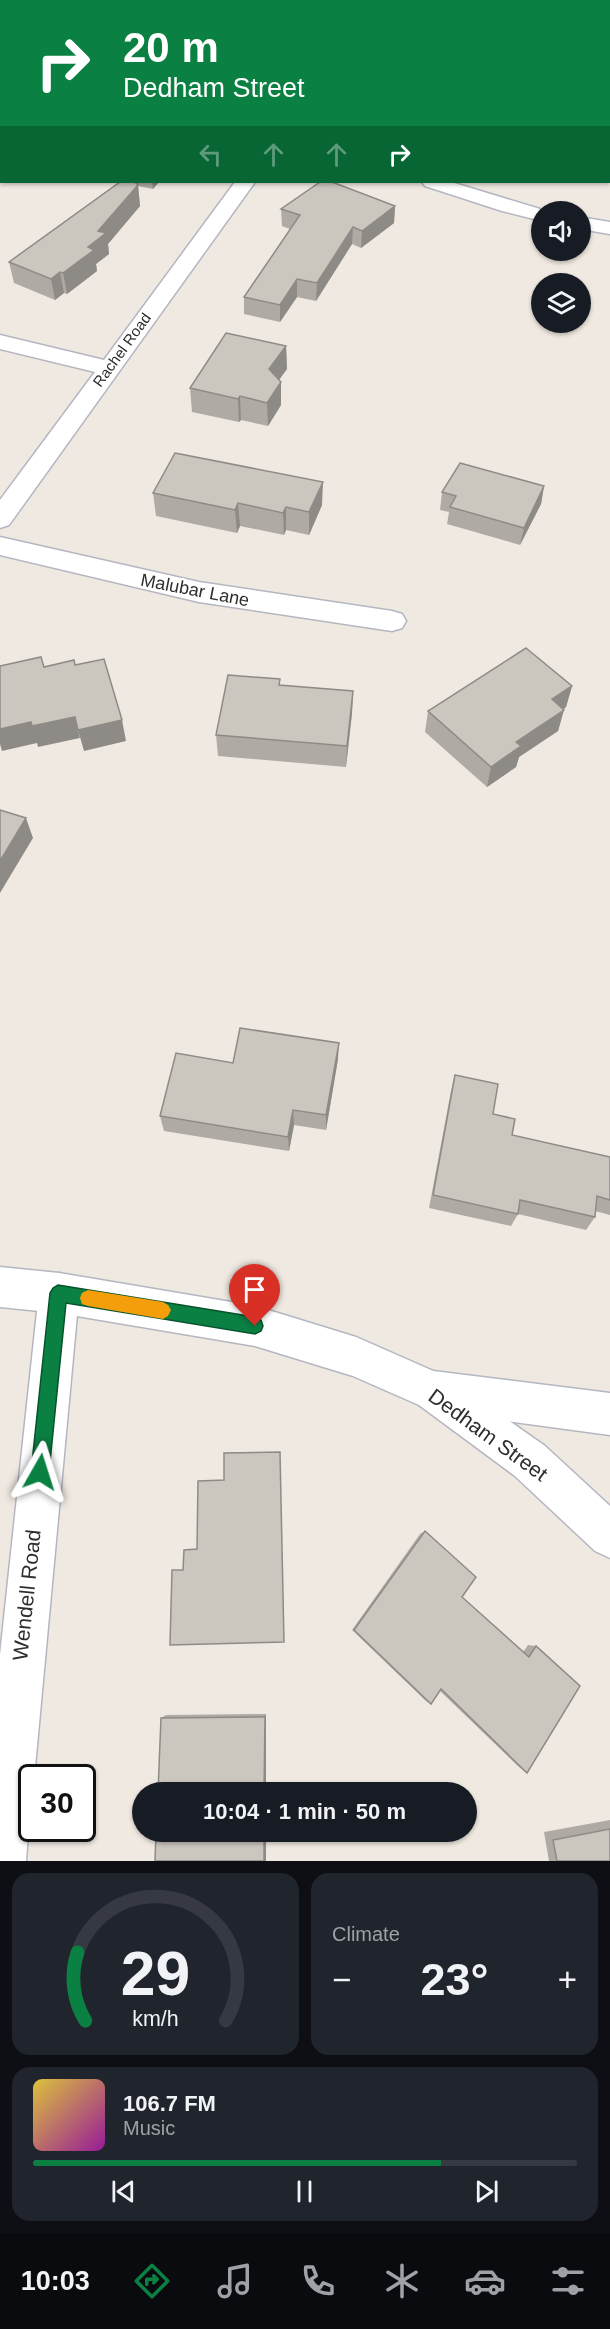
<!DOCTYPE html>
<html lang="en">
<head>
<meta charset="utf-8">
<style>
  body { margin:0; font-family:Helvetica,sans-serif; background:#20242c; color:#f1f3f6; height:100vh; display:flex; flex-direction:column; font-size:22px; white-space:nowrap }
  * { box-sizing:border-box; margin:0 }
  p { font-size:20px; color:#9ea1a6 }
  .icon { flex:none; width:33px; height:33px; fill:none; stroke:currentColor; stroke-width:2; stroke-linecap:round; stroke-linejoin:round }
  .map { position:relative; height:1861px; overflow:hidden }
  .panel { display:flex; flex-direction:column; gap:12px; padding:12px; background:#0d0f14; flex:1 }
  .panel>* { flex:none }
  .banner { position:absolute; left:0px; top:0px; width:610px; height:183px; box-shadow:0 2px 4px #0004; background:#0b8043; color:#fff; overflow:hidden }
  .fabs { position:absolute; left:531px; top:201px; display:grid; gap:12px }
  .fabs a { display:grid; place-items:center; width:60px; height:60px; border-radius:50%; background:#171b24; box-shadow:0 2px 4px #0004; font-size:30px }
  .speed { position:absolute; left:18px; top:1764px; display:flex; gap:12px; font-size:30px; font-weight:700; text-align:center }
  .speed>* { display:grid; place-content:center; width:78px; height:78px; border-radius:50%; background:#171b24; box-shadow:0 2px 4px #0004; line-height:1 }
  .speed .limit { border:3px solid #111; border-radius:9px; background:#fff; color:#111 }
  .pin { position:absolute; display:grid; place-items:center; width:51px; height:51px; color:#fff; margin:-62px -26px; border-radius:50% 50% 50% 0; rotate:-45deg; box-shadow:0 0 6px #0007 }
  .pin .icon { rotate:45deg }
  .me { position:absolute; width:66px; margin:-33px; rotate:6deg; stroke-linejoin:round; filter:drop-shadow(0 0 4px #0008) }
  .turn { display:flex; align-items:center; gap:21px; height:126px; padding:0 24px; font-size:27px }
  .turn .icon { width:78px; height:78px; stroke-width:2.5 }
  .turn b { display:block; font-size:42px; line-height:51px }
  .lanes { display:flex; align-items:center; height:57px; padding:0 24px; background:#0003; justify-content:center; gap:30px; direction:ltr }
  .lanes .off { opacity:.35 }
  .big { font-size:45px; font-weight:700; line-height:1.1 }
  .panel .widget { flex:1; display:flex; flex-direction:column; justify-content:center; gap:9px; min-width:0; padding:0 21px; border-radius:18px; background:#20242c }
  .panel .dial { align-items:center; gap:0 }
  .dial svg { height:156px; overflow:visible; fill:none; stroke:#363941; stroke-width:7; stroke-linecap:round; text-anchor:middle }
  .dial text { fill:#f1f3f6; stroke:none }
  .song { display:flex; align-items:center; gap:18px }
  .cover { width:72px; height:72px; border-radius:9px; background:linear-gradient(135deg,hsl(50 70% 55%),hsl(300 70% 35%)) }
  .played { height:6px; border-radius:3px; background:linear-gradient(90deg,#0b8043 75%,#363941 75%) }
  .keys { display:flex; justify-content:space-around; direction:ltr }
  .heat { display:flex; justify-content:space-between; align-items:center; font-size:33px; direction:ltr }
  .panel .tiles { flex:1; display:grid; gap:12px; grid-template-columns:1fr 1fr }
  .widget:last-child { grid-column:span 2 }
  .trip { position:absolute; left:132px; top:1782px; width:345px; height:60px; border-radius:30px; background:#171b24; box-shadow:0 2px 4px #0004; font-weight:700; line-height:60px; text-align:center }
  .menu { display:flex; height:96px; justify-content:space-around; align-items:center; background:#090b0e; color:#9ea1a6 }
  .menu .icon { width:42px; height:42px }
  .menu .selected { color:#0b8043 }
  .menu b { font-size:27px; color:#f1f3f6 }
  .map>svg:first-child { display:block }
</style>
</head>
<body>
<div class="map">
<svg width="610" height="1861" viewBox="0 0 610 1861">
  <rect width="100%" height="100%" fill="#efe9e1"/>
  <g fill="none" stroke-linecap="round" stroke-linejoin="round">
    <g stroke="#b4b7c1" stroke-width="3">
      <g id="street">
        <rect x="609" y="16" width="1" height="10"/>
        <polygon points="235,182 255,182 9,525 0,528 0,500 95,372 0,349 0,335 104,360"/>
        <polygon points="422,182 451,182 550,212 542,212 542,221 502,211 425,186"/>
        <polygon points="580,217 610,222 610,234 580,229"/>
        <polygon points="0,537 199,582 392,611 402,614 406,621 402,628 392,631 199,602 0,555"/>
        <polygon points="59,1273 73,1279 79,1293 34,1778 32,1778 26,1861 0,1861 0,1655 39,1293 45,1279"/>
        <polygon points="433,1371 610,1393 610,1435 433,1411 419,1405 413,1391 419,1377"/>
      </g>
    </g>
    <g stroke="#b4b7c1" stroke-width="3">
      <polygon id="secondary" points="0,1267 59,1273 255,1306 356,1337 447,1377 545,1446 610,1506 610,1558 595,1551 515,1476 419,1405 353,1376 255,1346 59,1313 0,1307"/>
    </g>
    <use href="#street" fill="#fff" fill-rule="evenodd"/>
    <use href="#secondary" fill="#fff" fill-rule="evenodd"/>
  </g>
  <g fill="#afaba4">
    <polygon points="116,182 159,182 153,189 138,186 140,206 108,244 109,254 96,264 97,271 67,294 64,293 55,300 14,283 9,262 119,182"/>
    <polygon points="395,206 394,223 361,248 352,244 316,301 297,297 280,322 244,314 244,297 290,229 282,226 281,209"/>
    <polygon points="286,346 287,369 279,380 281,405 268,426 241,420 239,422 192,412 190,388"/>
    <polygon points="544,486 541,504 520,545 447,524 449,512 440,510 442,492"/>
    <polygon points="153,493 322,505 309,535 286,530 284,535 240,526 237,533 156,516"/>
    <polygon points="281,685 353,691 352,713 346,767 218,756 216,735"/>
    <polygon points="572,686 566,707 564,709 558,731 519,757 516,767 487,787 425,732 428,711"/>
    <polygon points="338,1059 326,1130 294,1125 289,1151 164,1131 160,1116 233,1063"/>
    <polygon points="455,1075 512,1135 610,1157 610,1215 595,1211 595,1217 586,1230 518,1214 511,1226 429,1208 451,1091"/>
    <polygon points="425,1531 462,1597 523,1652 528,1645 536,1646 527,1773 519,1767 440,1691 431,1704 426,1701 352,1630 420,1534"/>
    <polygon points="266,1714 266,1792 158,1792 161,1718 166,1715"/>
    <polygon points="610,1820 610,1861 549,1861 544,1832"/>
  </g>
  <g fill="#8e8b86">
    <polygon points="167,0 199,0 196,2 167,2"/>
    <polygon points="2,71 2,93 0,94 0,72"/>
    <polygon points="152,182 159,182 153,189"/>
    <polygon points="138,185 140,206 108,244 109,254 96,264 97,271 67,294 63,273 88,247 98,231"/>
    <polygon points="395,206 394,223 361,248 362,231"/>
    <polygon points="353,227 352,244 316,301 317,283"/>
    <polygon points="60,272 64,293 55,300 51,279"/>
    <polygon points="297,279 297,297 280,322 280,305"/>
    <polygon points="286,346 287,369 270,392 269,369"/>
    <polygon points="281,382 281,405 268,426 267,403"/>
    <polygon points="240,396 241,420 239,422 238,399"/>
    <polygon points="323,482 322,505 309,535 309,512"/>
    <polygon points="544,486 541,504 520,545 524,528"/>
    <polygon points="238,503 240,526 237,533 235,510"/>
    <polygon points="286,507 286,530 284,535 283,513"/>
    <polygon points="572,686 566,707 547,721 552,699"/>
    <polygon points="353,691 352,713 346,767 347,746"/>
    <polygon points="564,710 558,731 519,757 516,767 487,787 491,767 516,742"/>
    <polygon points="75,717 80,738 38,747 37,743 2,751 0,744 0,729 31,722"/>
    <polygon points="122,720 126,741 84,751 78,730"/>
    <polygon points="26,818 33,838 0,893 0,861"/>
    <polygon points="339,1043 338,1059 326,1130 326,1115"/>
    <polygon points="293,1110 294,1125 289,1151 288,1137"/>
    <polygon points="266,1714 266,1792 264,1792 265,1717"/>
    <rect x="264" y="1832" width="2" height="29"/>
  </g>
  <g fill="#cbc7bf" stroke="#8e8b86" stroke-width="1.5">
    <polygon points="64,0 73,0 74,2 61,2"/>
    <polygon points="2,32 2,71 0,72 0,33"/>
    <polygon points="120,182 135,182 138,185 98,231 106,233 88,247 94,250 63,273 60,272 51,279 9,262"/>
    <polygon points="320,182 332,182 395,206 362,231 353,227 317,283 297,279 280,305 244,297 300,215 281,209"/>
    <polygon points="226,333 286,346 269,369 281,382 267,403 240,396 238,399 190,388"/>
    <polygon points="175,453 323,482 309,512 286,507 283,513 238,503 235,510 153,493"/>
    <polygon points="460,463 544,486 524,528 450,507 456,496 442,492"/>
    <polygon points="526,648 572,686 552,699 564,710 516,742 521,746 491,767 428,711"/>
    <polygon points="41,657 44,667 74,660 75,665 104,659 122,720 78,730 75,717 32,726 31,722 0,729 0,666"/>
    <polygon points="228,675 280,679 279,685 353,691 347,746 216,735"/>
    <polygon points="0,810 26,818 0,861"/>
    <polygon points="240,1028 339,1043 326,1115 293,1110 288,1137 160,1116 176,1053 233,1063"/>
    <polygon points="455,1075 498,1084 493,1114 515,1119 512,1135 610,1157 610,1200 597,1196 595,1217 520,1200 518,1214 433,1195"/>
    <polygon points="280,1452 284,1642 170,1645 172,1570 183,1570 184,1550 197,1549 198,1481 224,1480 224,1453"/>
    <polygon points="425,1531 476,1577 462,1597 529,1657 536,1646 580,1686 527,1773 441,1689 431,1704 354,1630"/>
    <polygon points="265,1717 264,1792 158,1792 161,1718"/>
    <polygon points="610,1829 610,1861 557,1861 553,1840"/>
    <polygon points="156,1832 264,1832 264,1861 155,1861"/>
  </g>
  <polygon fill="#0b8043" stroke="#07532c" stroke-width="1.5" points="58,1285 255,1317 261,1320 263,1326 261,1331 255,1334 66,1303 49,1472 46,1478 40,1481 34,1478 31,1472 50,1293 53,1288"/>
  <polygon fill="#f59e0b" points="88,1290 163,1302 168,1305 171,1310 168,1316 163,1319 88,1306 82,1304 80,1298 82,1293"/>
  <g text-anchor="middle" stroke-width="4.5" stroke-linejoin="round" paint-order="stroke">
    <g font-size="15" fill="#2e2e2e" stroke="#fff">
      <text transform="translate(122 350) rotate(-54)" y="5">Rachel Road</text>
    </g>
    <g font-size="18" fill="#2e2e2e" stroke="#fff">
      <text transform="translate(195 590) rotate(11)" y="6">Malubar Lane</text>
    </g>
    <g font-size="21" fill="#2e2e2e" stroke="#fff">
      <text transform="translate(488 1435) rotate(36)" y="7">Dedham Street</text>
      <text transform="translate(27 1595) rotate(-84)" y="7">Wendell Road</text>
    </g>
  </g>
</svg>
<div class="fabs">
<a><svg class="icon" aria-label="sound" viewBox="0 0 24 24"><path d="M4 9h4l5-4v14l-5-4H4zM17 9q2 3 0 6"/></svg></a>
<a><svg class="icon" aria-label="layers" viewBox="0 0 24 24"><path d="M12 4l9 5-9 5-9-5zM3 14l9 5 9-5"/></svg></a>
</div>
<div class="speed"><div class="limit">30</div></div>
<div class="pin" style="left:255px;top:1326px;background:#d93025"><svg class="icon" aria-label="arrive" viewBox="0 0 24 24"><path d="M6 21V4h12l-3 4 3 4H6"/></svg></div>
<svg class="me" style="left:40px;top:1472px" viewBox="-20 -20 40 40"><path d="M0-17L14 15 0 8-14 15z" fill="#0b8043" stroke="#fff" stroke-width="4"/></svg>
<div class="trip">10:04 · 1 min · 50 m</div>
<div class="banner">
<div class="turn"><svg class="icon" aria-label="right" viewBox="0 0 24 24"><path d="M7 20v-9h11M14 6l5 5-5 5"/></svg><div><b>20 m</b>Dedham Street</div></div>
<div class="lanes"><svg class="icon off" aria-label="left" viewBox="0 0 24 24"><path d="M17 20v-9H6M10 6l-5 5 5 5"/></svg><svg class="icon off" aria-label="ahead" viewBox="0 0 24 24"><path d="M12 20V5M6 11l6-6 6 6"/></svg><svg class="icon off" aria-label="ahead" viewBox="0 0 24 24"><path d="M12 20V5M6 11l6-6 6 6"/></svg><svg class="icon" aria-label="right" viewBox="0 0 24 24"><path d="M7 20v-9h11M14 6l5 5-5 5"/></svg></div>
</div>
</div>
<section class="panel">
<div class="tiles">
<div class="widget dial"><svg viewBox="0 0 100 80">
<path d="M14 69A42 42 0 1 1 86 69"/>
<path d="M14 69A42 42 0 0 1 10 34" stroke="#0b8043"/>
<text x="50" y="56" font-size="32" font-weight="700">29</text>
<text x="50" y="72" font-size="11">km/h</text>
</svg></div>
<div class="widget"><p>Climate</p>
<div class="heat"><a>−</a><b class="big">23°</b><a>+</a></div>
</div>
<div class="widget">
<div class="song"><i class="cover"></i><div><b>106.7 FM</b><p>Music</p></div></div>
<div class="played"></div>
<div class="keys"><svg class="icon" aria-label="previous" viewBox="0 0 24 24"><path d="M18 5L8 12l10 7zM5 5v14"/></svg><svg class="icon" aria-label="pause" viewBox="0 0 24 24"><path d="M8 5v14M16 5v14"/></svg><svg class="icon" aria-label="next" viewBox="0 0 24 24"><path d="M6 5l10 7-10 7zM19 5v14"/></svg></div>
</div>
</div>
</section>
<nav class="menu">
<b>10:03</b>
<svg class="icon selected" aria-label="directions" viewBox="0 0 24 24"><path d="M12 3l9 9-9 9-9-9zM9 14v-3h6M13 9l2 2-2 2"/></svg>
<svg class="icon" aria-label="music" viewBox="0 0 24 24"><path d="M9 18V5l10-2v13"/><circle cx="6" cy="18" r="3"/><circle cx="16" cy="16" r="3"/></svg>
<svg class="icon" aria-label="phone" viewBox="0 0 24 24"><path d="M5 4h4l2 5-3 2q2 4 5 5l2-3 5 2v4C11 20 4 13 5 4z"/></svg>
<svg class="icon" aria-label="climate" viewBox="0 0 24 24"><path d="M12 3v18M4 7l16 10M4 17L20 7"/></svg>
<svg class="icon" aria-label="car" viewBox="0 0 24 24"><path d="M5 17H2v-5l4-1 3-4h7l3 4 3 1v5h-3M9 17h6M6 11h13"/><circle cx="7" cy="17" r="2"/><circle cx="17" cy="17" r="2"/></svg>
<svg class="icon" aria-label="filters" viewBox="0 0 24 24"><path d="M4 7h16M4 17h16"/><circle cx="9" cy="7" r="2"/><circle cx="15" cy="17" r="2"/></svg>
</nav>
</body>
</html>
